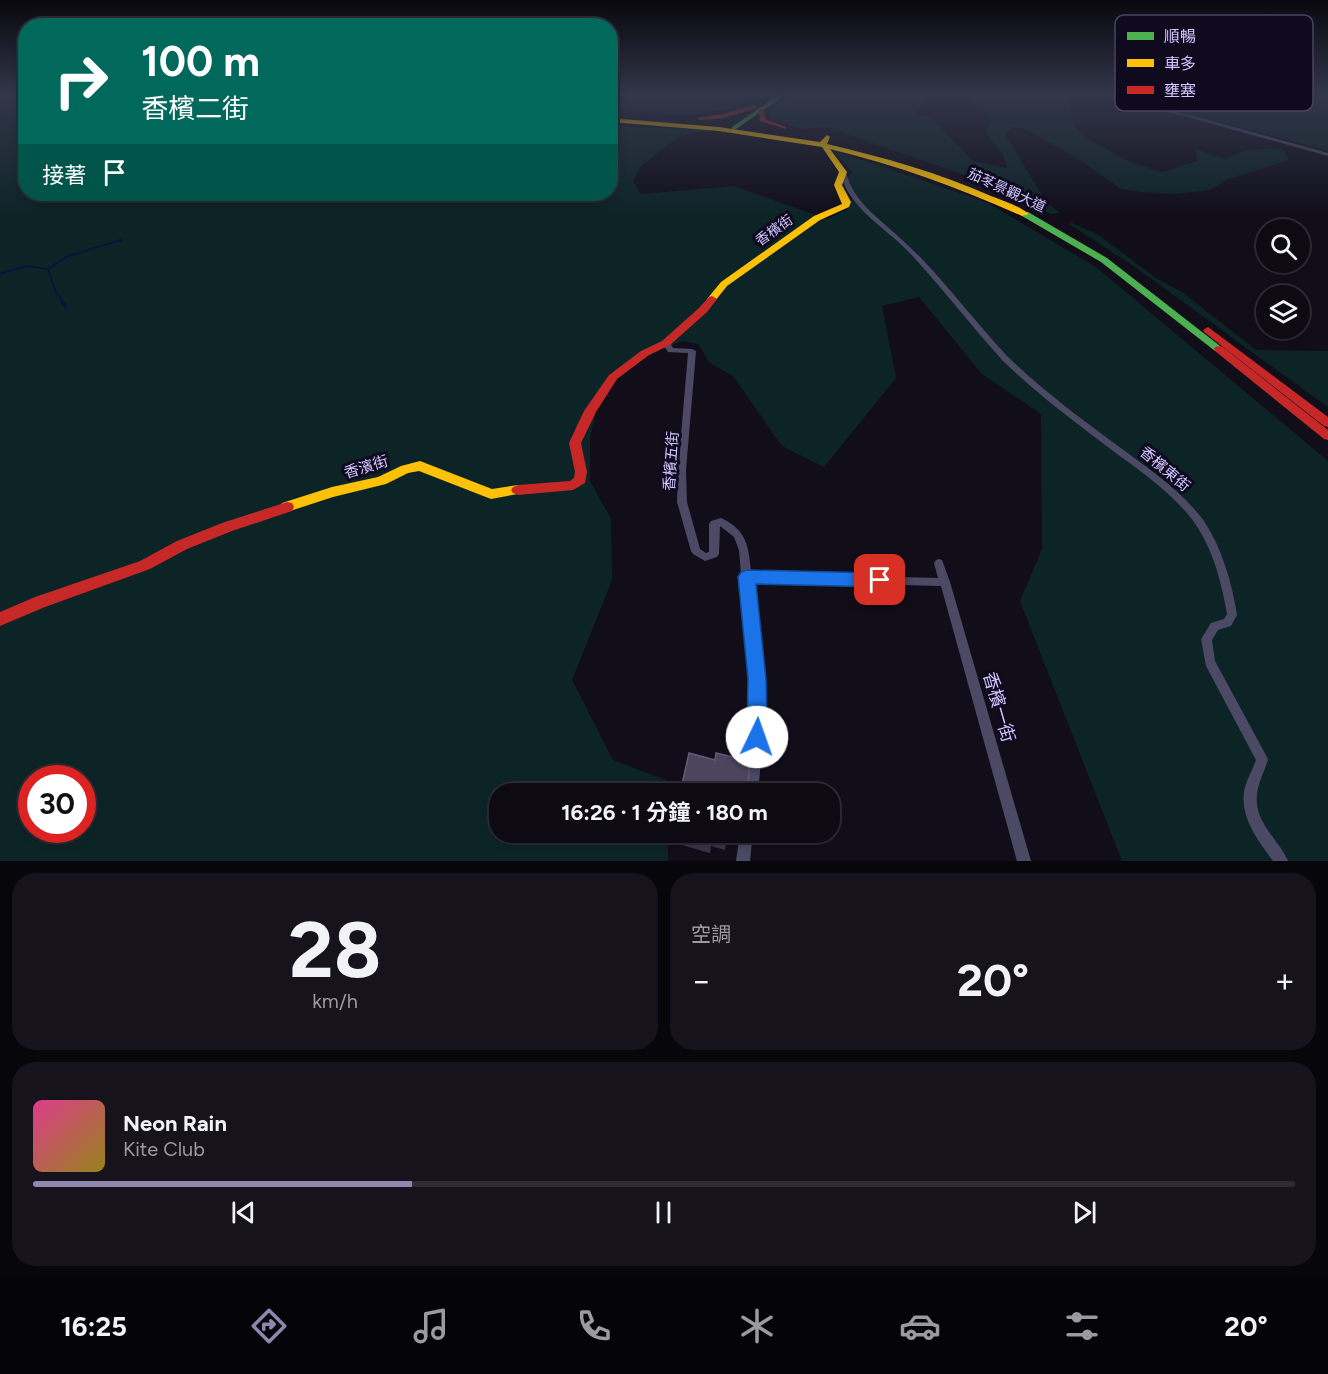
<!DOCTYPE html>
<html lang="zh-TW">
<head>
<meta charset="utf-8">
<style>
  body { margin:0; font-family:Figtree,"Noto Sans TC",sans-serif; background:#16131d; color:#f1f3f6; height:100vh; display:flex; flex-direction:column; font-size:22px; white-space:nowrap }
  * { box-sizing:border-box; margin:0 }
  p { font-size:20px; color:#9a9aa0 }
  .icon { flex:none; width:33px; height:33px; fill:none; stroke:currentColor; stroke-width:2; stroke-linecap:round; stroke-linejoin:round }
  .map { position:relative; height:861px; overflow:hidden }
  .drawer { display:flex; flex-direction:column; gap:12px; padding:12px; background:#07060b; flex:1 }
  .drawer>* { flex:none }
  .hud { position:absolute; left:18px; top:18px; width:600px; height:183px; border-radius:24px; box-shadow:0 3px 9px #0003,0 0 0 2px #2d2b34; background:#00695c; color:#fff; overflow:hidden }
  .fabs { position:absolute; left:1256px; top:219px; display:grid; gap:12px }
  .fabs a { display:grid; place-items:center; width:54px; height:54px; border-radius:50%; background:#0d0a14; box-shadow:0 3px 9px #0003,0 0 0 2px #2d2b34; font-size:30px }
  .speed { position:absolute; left:18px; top:765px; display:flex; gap:12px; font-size:30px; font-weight:700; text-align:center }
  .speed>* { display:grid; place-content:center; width:78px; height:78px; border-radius:50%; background:#0d0a14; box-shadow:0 3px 9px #0003,0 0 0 2px #2d2b34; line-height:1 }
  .speed .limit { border:9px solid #d22; background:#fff; color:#111 }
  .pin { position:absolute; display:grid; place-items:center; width:51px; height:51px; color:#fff; margin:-26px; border-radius:12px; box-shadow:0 3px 9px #0006 }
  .me { position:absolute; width:66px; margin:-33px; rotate:3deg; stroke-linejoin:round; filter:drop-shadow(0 0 4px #0008) }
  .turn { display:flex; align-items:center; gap:21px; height:126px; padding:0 24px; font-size:27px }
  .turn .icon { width:78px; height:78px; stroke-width:2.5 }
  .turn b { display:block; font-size:42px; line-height:51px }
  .then { display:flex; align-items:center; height:57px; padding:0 24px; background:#0003; gap:12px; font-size:22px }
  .big { font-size:45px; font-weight:700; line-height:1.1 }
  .drawer .card { flex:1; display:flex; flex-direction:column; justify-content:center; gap:9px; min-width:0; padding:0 21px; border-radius:24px; background:#16131d }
  .drawer .dial { align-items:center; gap:0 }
  .dial b { font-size:78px; line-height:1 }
  .song { display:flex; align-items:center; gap:18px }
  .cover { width:72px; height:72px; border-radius:9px; background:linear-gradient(135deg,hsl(330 70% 55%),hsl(50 70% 35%)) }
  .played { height:6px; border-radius:3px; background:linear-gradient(90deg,#8e86af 30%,#2d2b34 30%) }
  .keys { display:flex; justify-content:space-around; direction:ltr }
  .heat { display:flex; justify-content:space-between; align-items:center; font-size:33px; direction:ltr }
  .drawer .tiles { flex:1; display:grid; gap:12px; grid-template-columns:1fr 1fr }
  .card:last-child { grid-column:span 2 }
  .trip { position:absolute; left:489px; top:783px; width:351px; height:60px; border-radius:24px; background:#0d0a14; box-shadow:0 3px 9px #0003,0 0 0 2px #2d2b34; font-weight:700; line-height:60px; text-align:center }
  .dock { display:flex; height:96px; justify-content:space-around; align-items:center; background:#050408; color:#9a9aa0 }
  .dock .icon { width:42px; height:42px }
  .dock .current { color:#8e86af }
  .dock b { font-size:27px; color:#f1f3f6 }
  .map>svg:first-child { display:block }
</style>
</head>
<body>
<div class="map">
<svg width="1328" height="861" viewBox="0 0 1328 861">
  <rect width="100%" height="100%" fill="#110e1a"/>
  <g fill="#0d2427" fill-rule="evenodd">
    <path d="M 0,94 L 25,94 L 26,194 L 610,194 L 611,126 L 715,130 L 680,136 L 642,165 L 633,181 L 641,194 L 734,186 L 827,219 L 848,209 L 852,199 L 843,185 L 852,172 L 833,150 L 986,202 L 1096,267 L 1328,461 L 1328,861 L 1122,861 L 1020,601 L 1042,549 L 1041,414 L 982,374 L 919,297 L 882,306 L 896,378 L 824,467 L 782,446 L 733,376 L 710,363 L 698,344 L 682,341 L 611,372 L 603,384 L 590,437 L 590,481 L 611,519 L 612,580 L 572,680 L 613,760 L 668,781 L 668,793 L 500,794 L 500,832 L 668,833 L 668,861 L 0,861 ZM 32,778 L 82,778 L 82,830 L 32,830 Z"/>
    <polygon points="610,94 753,94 726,109 688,115 611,111"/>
    <polygon points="797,94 918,94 928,106 915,107 919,115 932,118 973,161 1007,168 1003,155 986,132 992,119 966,94 1048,94 1068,98 1075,127 1090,140 1130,162 1161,172 1198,161 1195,149 1225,159 1246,150 1282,148 1289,160 1228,179 1210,190 1174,194 1141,192 1121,189 1080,160 1025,129 1013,127 1005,134 1046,202 1061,213 1050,214 997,186 826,127 804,129 772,120 769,110"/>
    <polygon points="1105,94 1328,94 1328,151 1173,109"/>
    <polygon points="1072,223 1097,234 1159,280 1182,292 1256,350 1328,351 1328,407 1135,267 1069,224"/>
  </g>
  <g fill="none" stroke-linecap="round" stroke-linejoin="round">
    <g stroke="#05153a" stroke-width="2">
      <polyline points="48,269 68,256 121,240"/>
      <polyline points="0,274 26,266 48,269 55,290 63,302"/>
    </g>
    <polyline stroke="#05153a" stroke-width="3" points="62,301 66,307"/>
    <g fill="#4b4963" fill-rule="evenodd">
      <polygon points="1087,94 1094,94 1191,115 1328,153 1328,156 1188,117"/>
      <path d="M 843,170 L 846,172 C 853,202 879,218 900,238 C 908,245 916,253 923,260 C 953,292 979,326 1008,357 C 1042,390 1080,418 1118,446 C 1148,468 1182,491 1204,521 C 1222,548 1232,583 1237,615 L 1231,626 L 1218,630 L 1212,640 L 1215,661 L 1268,759 C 1265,771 1258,782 1257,795 C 1254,823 1278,838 1288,861 L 1273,861 C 1257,839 1238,815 1245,787 C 1248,777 1253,769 1256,760 L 1206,666 L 1201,639 L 1211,623 L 1224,619 L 1227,614 C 1222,585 1214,553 1198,528 C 1178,497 1142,472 1113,451 C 1075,422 1037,394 1003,361 C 974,329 947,294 918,262 C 911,254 903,246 895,239 C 873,220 847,202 840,172 Z"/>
      <path d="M 663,341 L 669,341 L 673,348 L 692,349 L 696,351 L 686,470 L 687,502 L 700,549 L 706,553 L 709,552 L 709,524 L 711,521 L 721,518 C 747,530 749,547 751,573 L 938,578 L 934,563 L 936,560 L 939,559 L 942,560 L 950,582 L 1031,861 L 1017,861 L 941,586 L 752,581 L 765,714 L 758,794 L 746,794 L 753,714 L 739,550 L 734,537 L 720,526 L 719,554 L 717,557 L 705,561 L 693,554 L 691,551 L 677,502 L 678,470 L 688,353 L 668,352 L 662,343 Z"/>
      <polygon points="740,832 753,832 750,861 736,861"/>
    </g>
    <g fill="#4caf50" fill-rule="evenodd">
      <polygon points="780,94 787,94 736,129 732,129 732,127"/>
      <polygon points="1022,212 1028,212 1107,258 1224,349 1223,351 1215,351 1101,262 1022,216"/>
    </g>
    <g fill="#ffc107" fill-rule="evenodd">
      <path d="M 610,118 L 719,127 L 820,142 L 827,135 L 830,137 L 827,144 C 883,157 939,173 991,196 C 1004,201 1019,206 1029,214 L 1022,216 C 959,188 897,165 830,149 L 847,172 L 842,185 L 851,202 L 849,207 L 820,220 L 727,286 L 715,301 L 712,302 L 707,299 L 721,282 L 814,216 L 842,204 L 834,185 L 839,172 L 822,147 L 719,131 L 610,122 Z"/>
      <polygon points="420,461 492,489 518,485 523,487 525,490 523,493 491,499 419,471 408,473 386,484 333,497 287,512 282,511 280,507 282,503 332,487 378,477 401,466"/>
    </g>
    <g fill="#c62828" fill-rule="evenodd">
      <polygon points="754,105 756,106 756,108 724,118 700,120 697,118 723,114"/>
      <polygon points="759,108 764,109 765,119 786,127 786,129 760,121"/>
      <polygon points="712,296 717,299 707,312 670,345 649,355 617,379 596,412 581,443 587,472 585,483 573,490 518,495 513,493 511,490 513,487 518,485 570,481 574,478 575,472 569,443 584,411 609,375 641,351 662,341 699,308 709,297"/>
      <polygon points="1208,327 1328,417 1328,427 1324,426 1204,332 1203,330"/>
      <polygon points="1219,346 1223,347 1328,430 1328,440 1324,439 1215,351 1214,349 1215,347"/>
      <polygon points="287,502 292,503 294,507 292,511 232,531 187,549 150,569 45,607 0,626 0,612 35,597 140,561 177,541 222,523"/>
    </g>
  </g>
  <g fill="#3a364b">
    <polygon points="682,784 746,794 681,794"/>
    <polygon points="682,832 738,832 736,845 726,843 725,850 711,846 710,853 682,845"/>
  </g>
  <polygon fill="#4b465e" stroke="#605a77" stroke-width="1.5" points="734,750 749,754 749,774 746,794 700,794 700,789 682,784 689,753 715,760 716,753 733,757"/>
  <linearGradient id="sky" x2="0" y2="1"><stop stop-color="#09080e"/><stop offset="0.44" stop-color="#323649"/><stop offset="1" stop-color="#323649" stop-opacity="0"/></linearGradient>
  <rect width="1328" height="214" fill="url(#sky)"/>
  <polygon fill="#1a73e8" stroke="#114b97" stroke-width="1.5" points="747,570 880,573 885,575 888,580 885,585 880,587 756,584 766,679 767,737 764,744 757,746 750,744 747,737 748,679 738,577 741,572"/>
  <g text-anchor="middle" stroke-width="6" stroke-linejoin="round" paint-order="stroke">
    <g font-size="14" fill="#d1c7ff" stroke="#0f0a1e">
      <text transform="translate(1007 190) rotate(25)" y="5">茄苳景觀大道</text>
      <text transform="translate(774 230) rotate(-35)" y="5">香檳街</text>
    </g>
    <g font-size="15" fill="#d1c7ff" stroke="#0f0a1e">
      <text transform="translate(671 461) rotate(-86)" y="5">香檳五街</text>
      <text transform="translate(366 467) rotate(-17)" y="5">香濱街</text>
      <text transform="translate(1165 469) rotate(40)" y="5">香檳東街</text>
    </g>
    <g font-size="18" fill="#d1c7ff" stroke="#0f0a1e">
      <text transform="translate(999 707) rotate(74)" y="6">香檳一街</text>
    </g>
  </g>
  <rect x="1115" y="15" width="198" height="96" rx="9" fill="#0f0a1e" stroke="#494362" stroke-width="1.5"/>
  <rect x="1127" y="32" width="27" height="8" fill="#4caf50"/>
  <rect x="1127" y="59" width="27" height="8" fill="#ffc107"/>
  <rect x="1127" y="86" width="27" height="8" fill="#c62828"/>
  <g font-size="16" fill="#d1c7ff">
    <text x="1164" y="42">順暢</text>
    <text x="1164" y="69">車多</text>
    <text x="1164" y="96">壅塞</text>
  </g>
</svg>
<div class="fabs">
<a><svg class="icon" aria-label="search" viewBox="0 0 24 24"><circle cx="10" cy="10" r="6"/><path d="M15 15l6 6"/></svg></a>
<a><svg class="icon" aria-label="layers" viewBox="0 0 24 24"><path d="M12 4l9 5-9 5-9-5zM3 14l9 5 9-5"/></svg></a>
</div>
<div class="speed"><div class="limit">30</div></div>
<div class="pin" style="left:880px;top:580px;background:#d93025"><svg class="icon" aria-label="arrive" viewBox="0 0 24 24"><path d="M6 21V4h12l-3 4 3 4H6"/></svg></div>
<svg class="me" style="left:757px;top:737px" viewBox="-20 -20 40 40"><circle r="19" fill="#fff"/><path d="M0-13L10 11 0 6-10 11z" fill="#1a73e8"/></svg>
<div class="trip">16:26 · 1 分鐘 · 180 m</div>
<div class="hud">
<div class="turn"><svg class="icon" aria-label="right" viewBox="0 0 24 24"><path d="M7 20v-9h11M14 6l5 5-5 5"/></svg><div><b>100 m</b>香檳二街</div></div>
<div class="then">接著<svg class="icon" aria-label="arrive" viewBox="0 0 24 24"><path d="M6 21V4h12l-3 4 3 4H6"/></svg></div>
</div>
</div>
<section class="drawer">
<div class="tiles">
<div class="card dial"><b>28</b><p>km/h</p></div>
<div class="card"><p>空調</p>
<div class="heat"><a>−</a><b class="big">20°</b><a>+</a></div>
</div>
<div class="card">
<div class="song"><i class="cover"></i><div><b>Neon Rain</b><p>Kite Club</p></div></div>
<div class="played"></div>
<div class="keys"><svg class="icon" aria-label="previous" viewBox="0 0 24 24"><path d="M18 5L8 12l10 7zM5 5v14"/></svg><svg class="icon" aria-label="pause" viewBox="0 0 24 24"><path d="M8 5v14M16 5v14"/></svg><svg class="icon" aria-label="next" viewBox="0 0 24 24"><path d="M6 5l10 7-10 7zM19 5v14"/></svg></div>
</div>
</div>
</section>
<nav class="dock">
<b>16:25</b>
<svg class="icon current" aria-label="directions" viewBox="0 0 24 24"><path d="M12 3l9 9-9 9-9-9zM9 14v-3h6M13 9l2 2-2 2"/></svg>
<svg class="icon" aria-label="music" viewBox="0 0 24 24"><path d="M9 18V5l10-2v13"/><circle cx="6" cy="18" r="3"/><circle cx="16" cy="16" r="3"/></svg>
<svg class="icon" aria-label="phone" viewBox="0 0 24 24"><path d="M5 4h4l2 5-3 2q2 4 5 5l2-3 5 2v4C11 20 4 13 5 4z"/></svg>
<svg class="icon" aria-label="climate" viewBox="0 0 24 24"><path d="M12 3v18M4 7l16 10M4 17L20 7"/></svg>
<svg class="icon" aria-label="car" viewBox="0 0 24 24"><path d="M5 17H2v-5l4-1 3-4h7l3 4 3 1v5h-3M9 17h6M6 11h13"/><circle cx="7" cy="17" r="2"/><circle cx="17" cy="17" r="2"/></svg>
<svg class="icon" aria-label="filters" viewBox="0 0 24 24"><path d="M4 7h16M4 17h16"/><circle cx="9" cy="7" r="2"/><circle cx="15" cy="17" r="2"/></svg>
<b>20°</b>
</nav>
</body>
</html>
